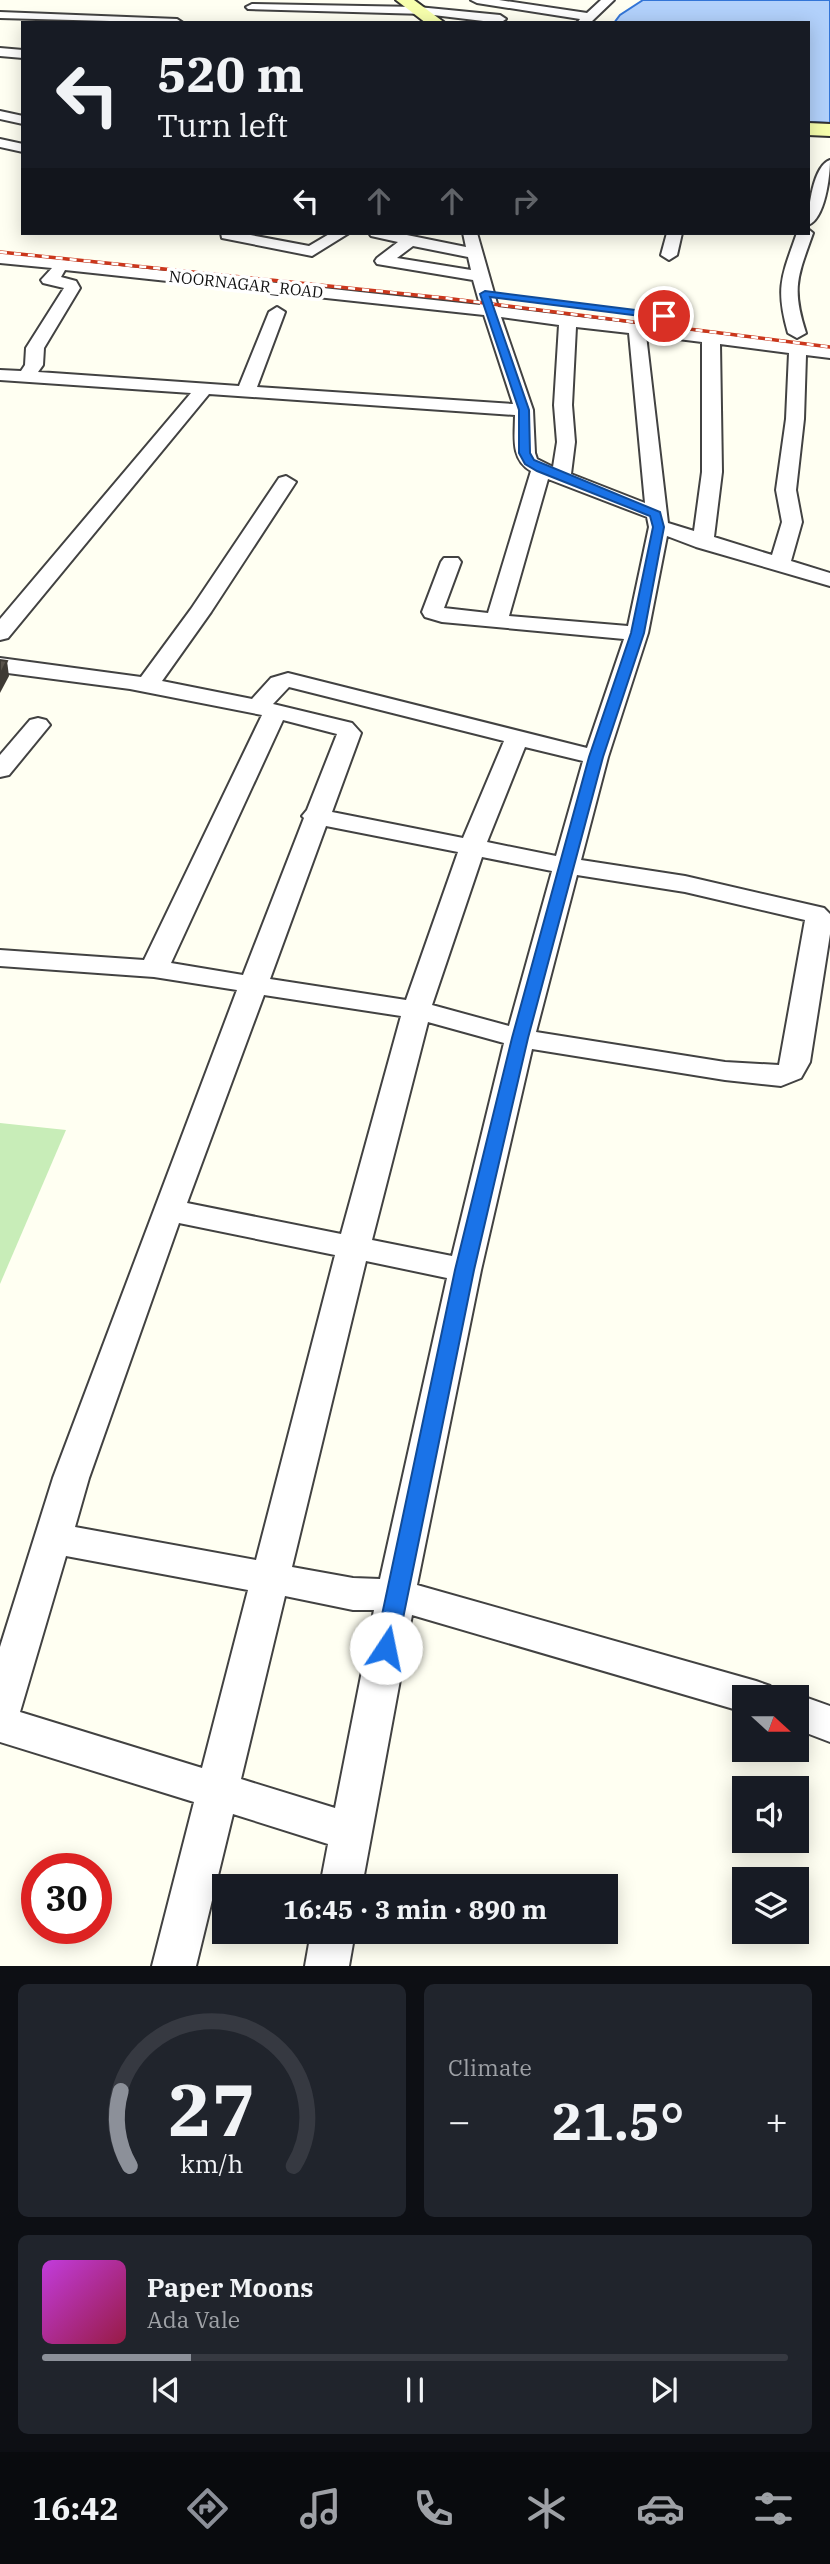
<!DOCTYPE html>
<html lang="en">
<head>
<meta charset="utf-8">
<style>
  body { margin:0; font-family:"IBM Plex Serif",serif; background:#20242c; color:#f1f3f6; height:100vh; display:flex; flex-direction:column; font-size:26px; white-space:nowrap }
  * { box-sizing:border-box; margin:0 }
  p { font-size:23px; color:#9ea1a6 }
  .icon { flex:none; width:38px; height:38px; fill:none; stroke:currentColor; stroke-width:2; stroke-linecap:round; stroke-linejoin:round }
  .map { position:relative; height:1966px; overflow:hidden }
  .side { display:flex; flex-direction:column; gap:18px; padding:18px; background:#0d0f14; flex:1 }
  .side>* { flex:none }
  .hud { position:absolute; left:21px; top:21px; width:789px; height:214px; border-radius:0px; box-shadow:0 4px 18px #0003; background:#171b24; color:#f1f3f6; overflow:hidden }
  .needle { width:46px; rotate:111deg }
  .fabs { position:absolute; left:732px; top:1685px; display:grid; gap:14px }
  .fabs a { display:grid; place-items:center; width:77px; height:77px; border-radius:0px; background:#171b24; box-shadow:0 4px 18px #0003; font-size:35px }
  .speed { position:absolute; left:21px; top:1853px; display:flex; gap:14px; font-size:35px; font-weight:700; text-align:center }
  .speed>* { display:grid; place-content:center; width:91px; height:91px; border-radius:50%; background:#171b24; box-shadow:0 4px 18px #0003; line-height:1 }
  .speed .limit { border:10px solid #d22; background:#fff; color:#111 }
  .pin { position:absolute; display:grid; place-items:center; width:60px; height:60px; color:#fff; margin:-30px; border:4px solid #fff; border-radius:50%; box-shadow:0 2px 7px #0007 }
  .me { position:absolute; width:77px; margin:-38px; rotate:11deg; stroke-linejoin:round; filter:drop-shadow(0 0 5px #0008) }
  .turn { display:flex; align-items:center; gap:24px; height:147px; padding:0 21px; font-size:32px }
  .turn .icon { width:91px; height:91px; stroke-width:2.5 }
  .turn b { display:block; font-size:49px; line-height:60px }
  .lanes { display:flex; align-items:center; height:66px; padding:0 21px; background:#0003; justify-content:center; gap:35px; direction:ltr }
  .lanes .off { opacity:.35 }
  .big { font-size:52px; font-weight:800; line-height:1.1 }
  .side .tile { flex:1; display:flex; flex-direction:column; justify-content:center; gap:10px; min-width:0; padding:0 24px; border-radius:10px; background:#20242c }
  .side .dial { align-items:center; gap:0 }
  .dial svg { height:182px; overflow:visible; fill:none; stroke:#363941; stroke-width:7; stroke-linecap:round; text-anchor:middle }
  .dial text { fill:#f1f3f6; stroke:none }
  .song { display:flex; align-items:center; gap:21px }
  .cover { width:84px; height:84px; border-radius:10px; background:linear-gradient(135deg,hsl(290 70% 55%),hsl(340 70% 35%)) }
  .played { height:7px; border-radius:4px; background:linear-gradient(90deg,#8c9099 20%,#363941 20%) }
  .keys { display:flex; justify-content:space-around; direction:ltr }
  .heat { display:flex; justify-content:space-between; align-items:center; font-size:38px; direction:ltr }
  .side .tiles { flex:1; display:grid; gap:18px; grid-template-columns:1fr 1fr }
  .tile:last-child { grid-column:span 2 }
  .trip { position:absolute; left:212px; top:1874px; width:406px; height:70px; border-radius:0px; background:#171b24; box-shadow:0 4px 18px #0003; font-weight:800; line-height:70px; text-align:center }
  .tab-bar { display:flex; height:112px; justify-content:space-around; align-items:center; background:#090b0e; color:#9ea1a6 }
  .tab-bar .icon { width:49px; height:49px }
  .tab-bar .on { color:#8c9099 }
  .tab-bar b { font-size:32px; color:#f1f3f6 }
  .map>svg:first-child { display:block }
</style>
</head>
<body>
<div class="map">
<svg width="830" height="1966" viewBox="0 0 830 1966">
  <rect width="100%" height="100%" fill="#fffff2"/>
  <polygon fill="#c8edb8" points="0,1123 66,1130 0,1284"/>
  <polygon fill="#b2d1fb" stroke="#3375d7" stroke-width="2" points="643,0 830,0 830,123 809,122 808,23 614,23 620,15"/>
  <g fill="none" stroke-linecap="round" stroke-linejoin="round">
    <g stroke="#424242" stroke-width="4">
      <g id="street">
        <polygon points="471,0 499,0 587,13 601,0 614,0 590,23 577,23 580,19 477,3"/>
        <polygon points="252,4 418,7 500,15 506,19 500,23 425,14 248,9 246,7"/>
        <polygon points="0,12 177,19 183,23 0,18"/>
        <polygon points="0,48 23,50 23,58 0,56"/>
        <polygon points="0,111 23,116 23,124 0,119"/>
        <polygon points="0,139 23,144 23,152 0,147"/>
        <path d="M 830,160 C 830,176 825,219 808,225 C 808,209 813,166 830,160 Z"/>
        <path d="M 808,229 L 813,233 C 798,276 791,287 806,333 L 797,338 L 788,333 C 775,287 782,276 797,233 L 808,233 Z"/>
        <polygon points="221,233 240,233 309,246 331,233 349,233 312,256 222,238"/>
        <path d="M 369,233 L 397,233 L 466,247 L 463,233 L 477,233 L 498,307 L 830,348 L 830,358 L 806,355 L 804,419 L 796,490 L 802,522 L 791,561 L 830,573 L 830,586 L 696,547 L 667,536 L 648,633 L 608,757 L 581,860 L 685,876 L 824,908 L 830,914 L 830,934 L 810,1062 L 801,1078 L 781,1086 L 725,1080 L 532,1049 L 481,1270 L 417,1585 L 756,1681 L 770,1686 L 776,1698 L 744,1698 L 744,1712 L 412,1615 L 362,1886 L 320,1886 L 328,1844 L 233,1814 L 196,1966 L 152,1966 L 194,1802 L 0,1742 L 0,1647 L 53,1478 L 237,990 L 154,977 L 0,966 L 0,950 L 144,960 L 262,715 L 130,689 L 0,672 L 0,658 L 141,677 L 191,609 L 279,478 L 286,476 L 296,482 L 211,612 L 162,681 L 252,699 L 271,678 L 288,673 L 587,748 L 624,639 L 442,622 L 425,617 L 422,612 L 441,562 L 444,558 L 458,558 L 461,562 L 444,608 L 488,613 L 531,471 C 510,459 515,436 515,415 L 209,394 L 8,638 L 0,640 L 0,619 L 191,393 L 0,380 L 0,370 L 21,371 L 25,365 L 26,348 L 64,288 L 43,283 L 41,280 L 52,268 L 0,263 L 0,253 L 480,305 L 473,280 L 377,264 L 375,261 L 377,258 L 398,242 L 371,236 ZM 413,246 L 468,257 L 471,270 L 397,258 ZM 65,270 L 484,315 L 513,404 L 257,387 L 285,312 L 277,307 L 269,312 L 239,386 L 38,372 L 43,365 L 44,348 L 80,288 L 76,281 L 61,277 ZM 501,317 L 559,325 L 554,405 L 557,442 L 553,467 L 537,459 L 535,453 L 533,410 ZM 576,327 L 629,333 L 645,503 L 571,474 L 575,442 L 572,405 ZM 646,335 L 702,342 L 702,472 L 694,531 L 668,523 ZM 720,344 L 789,353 L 786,419 L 776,490 L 782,522 L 772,555 L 714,537 L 722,472 ZM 548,479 L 647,517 L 649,527 L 628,626 L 509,616 ZM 289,687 L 504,741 L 463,838 L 332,812 L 361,733 L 352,723 L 273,704 ZM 283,720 L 337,734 L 307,810 L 302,816 L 304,818 L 243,975 L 171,963 ZM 525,747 L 583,761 L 556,856 L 487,842 ZM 326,826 L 458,852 L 406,1000 L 270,979 ZM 482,857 L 552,871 L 509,1026 L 432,1005 ZM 577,875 L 685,892 L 805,920 L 779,1065 L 725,1062 L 536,1032 ZM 264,995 L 401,1016 L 341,1234 L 187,1203 ZM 428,1022 L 504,1043 L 452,1256 L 372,1240 ZM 179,1223 L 335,1255 L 256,1560 L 75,1527 L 89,1478 ZM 366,1261 L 447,1278 L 380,1579 L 353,1578 L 292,1567 ZM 66,1556 L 248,1590 L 202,1768 L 20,1712 ZM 285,1596 L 353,1610 L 374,1610 L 335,1808 L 241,1779 Z"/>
        <polygon points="667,233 682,233 677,255 669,260 661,255"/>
        <polygon points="38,718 46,720 50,725 9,775 0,777 0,755 30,720"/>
        <polygon points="796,1694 830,1706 830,1742 796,1729 796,1698 785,1698"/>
        <polygon points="311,1932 355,1932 349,1966 305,1966"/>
      </g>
    </g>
    <g stroke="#313131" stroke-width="4">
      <g id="secondary">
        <polygon points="396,0 414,0 445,23 426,23"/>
        <polygon points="808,123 830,124 830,136 808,135"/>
      </g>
    </g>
    <use href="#street" fill="#fff" fill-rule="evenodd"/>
    <use href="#secondary" fill="#f7ffad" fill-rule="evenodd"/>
    <g stroke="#cb371c" stroke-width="3.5">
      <polyline id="rail" points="0,252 445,298 830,347"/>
    </g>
    <use href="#rail" stroke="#fff" stroke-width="2.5" stroke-dasharray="7" stroke-linecap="butt"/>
  </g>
  <polygon fill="#3e3a34" points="7,661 9,676 0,693 0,675"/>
  <polygon fill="#59534b" stroke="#3e3a34" stroke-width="2" points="0,660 7,661 0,675"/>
  <polygon fill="#1a73e8" stroke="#114b97" stroke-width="2" points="485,291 667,314 669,316 664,319 490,297 529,410 530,453 534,460 660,512 664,527 644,633 603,757 528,1038 474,1270 397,1648 394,1655 386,1657 378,1655 375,1648 455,1270 512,1038 589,757 631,633 653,527 650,516 537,471 525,464 519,453 519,410 480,294"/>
  <g text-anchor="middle" stroke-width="7" stroke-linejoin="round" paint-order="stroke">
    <g font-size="16" fill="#0f0f0f" stroke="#fff">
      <text transform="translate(246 284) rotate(6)" y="6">NOORNAGAR_ROAD</text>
    </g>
  </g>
</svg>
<div class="fabs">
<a><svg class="needle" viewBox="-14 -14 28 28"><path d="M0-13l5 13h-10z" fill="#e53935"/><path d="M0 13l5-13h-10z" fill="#9ea1a6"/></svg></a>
<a><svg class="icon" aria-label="sound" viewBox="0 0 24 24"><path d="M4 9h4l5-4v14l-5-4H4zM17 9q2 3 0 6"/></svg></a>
<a><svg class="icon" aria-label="layers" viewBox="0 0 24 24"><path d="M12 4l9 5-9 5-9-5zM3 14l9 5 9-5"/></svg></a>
</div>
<div class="speed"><div class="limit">30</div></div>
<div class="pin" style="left:664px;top:316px;background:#d93025"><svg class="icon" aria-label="arrive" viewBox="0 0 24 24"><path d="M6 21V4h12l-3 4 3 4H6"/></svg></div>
<svg class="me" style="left:386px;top:1648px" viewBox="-20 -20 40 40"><circle r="19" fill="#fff"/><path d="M0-13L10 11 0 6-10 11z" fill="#1a73e8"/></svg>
<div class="trip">16:45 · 3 min · 890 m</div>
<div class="hud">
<div class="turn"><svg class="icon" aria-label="left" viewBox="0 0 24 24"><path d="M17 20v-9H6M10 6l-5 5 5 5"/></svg><div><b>520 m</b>Turn left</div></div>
<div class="lanes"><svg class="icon" aria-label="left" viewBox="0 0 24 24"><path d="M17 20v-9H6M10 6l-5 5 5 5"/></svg><svg class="icon off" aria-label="ahead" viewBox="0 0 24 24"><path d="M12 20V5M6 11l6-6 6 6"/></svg><svg class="icon off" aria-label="ahead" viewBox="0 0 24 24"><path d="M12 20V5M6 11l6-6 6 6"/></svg><svg class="icon off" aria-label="right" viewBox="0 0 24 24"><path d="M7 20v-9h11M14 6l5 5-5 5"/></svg></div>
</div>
</div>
<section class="side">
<div class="tiles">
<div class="tile dial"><svg viewBox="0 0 100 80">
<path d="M14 69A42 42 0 1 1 86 69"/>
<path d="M14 69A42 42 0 0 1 10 36" stroke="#8c9099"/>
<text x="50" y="56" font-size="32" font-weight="700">27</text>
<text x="50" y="72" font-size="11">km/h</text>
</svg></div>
<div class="tile"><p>Climate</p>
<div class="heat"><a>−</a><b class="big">21.5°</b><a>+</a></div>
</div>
<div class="tile">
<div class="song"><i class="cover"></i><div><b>Paper Moons</b><p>Ada Vale</p></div></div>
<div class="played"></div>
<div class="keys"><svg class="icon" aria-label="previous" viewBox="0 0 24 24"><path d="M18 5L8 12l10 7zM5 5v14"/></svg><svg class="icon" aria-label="pause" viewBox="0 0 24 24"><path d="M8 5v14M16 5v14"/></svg><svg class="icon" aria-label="next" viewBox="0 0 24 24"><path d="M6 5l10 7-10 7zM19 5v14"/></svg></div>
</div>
</div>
</section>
<nav class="tab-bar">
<b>16:42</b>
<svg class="icon on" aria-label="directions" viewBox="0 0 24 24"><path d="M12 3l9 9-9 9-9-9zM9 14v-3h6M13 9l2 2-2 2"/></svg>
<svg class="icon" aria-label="music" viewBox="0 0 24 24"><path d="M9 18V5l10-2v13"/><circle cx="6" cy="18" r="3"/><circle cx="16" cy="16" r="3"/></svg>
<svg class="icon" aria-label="phone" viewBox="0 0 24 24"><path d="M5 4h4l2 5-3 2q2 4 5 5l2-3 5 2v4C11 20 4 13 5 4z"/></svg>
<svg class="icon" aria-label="climate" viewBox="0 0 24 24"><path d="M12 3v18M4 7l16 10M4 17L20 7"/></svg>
<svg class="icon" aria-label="car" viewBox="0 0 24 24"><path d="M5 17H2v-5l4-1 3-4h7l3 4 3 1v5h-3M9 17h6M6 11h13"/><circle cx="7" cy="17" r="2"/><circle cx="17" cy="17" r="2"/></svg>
<svg class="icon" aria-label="filters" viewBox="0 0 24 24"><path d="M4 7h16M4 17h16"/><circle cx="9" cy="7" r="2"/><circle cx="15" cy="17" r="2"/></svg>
</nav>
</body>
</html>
